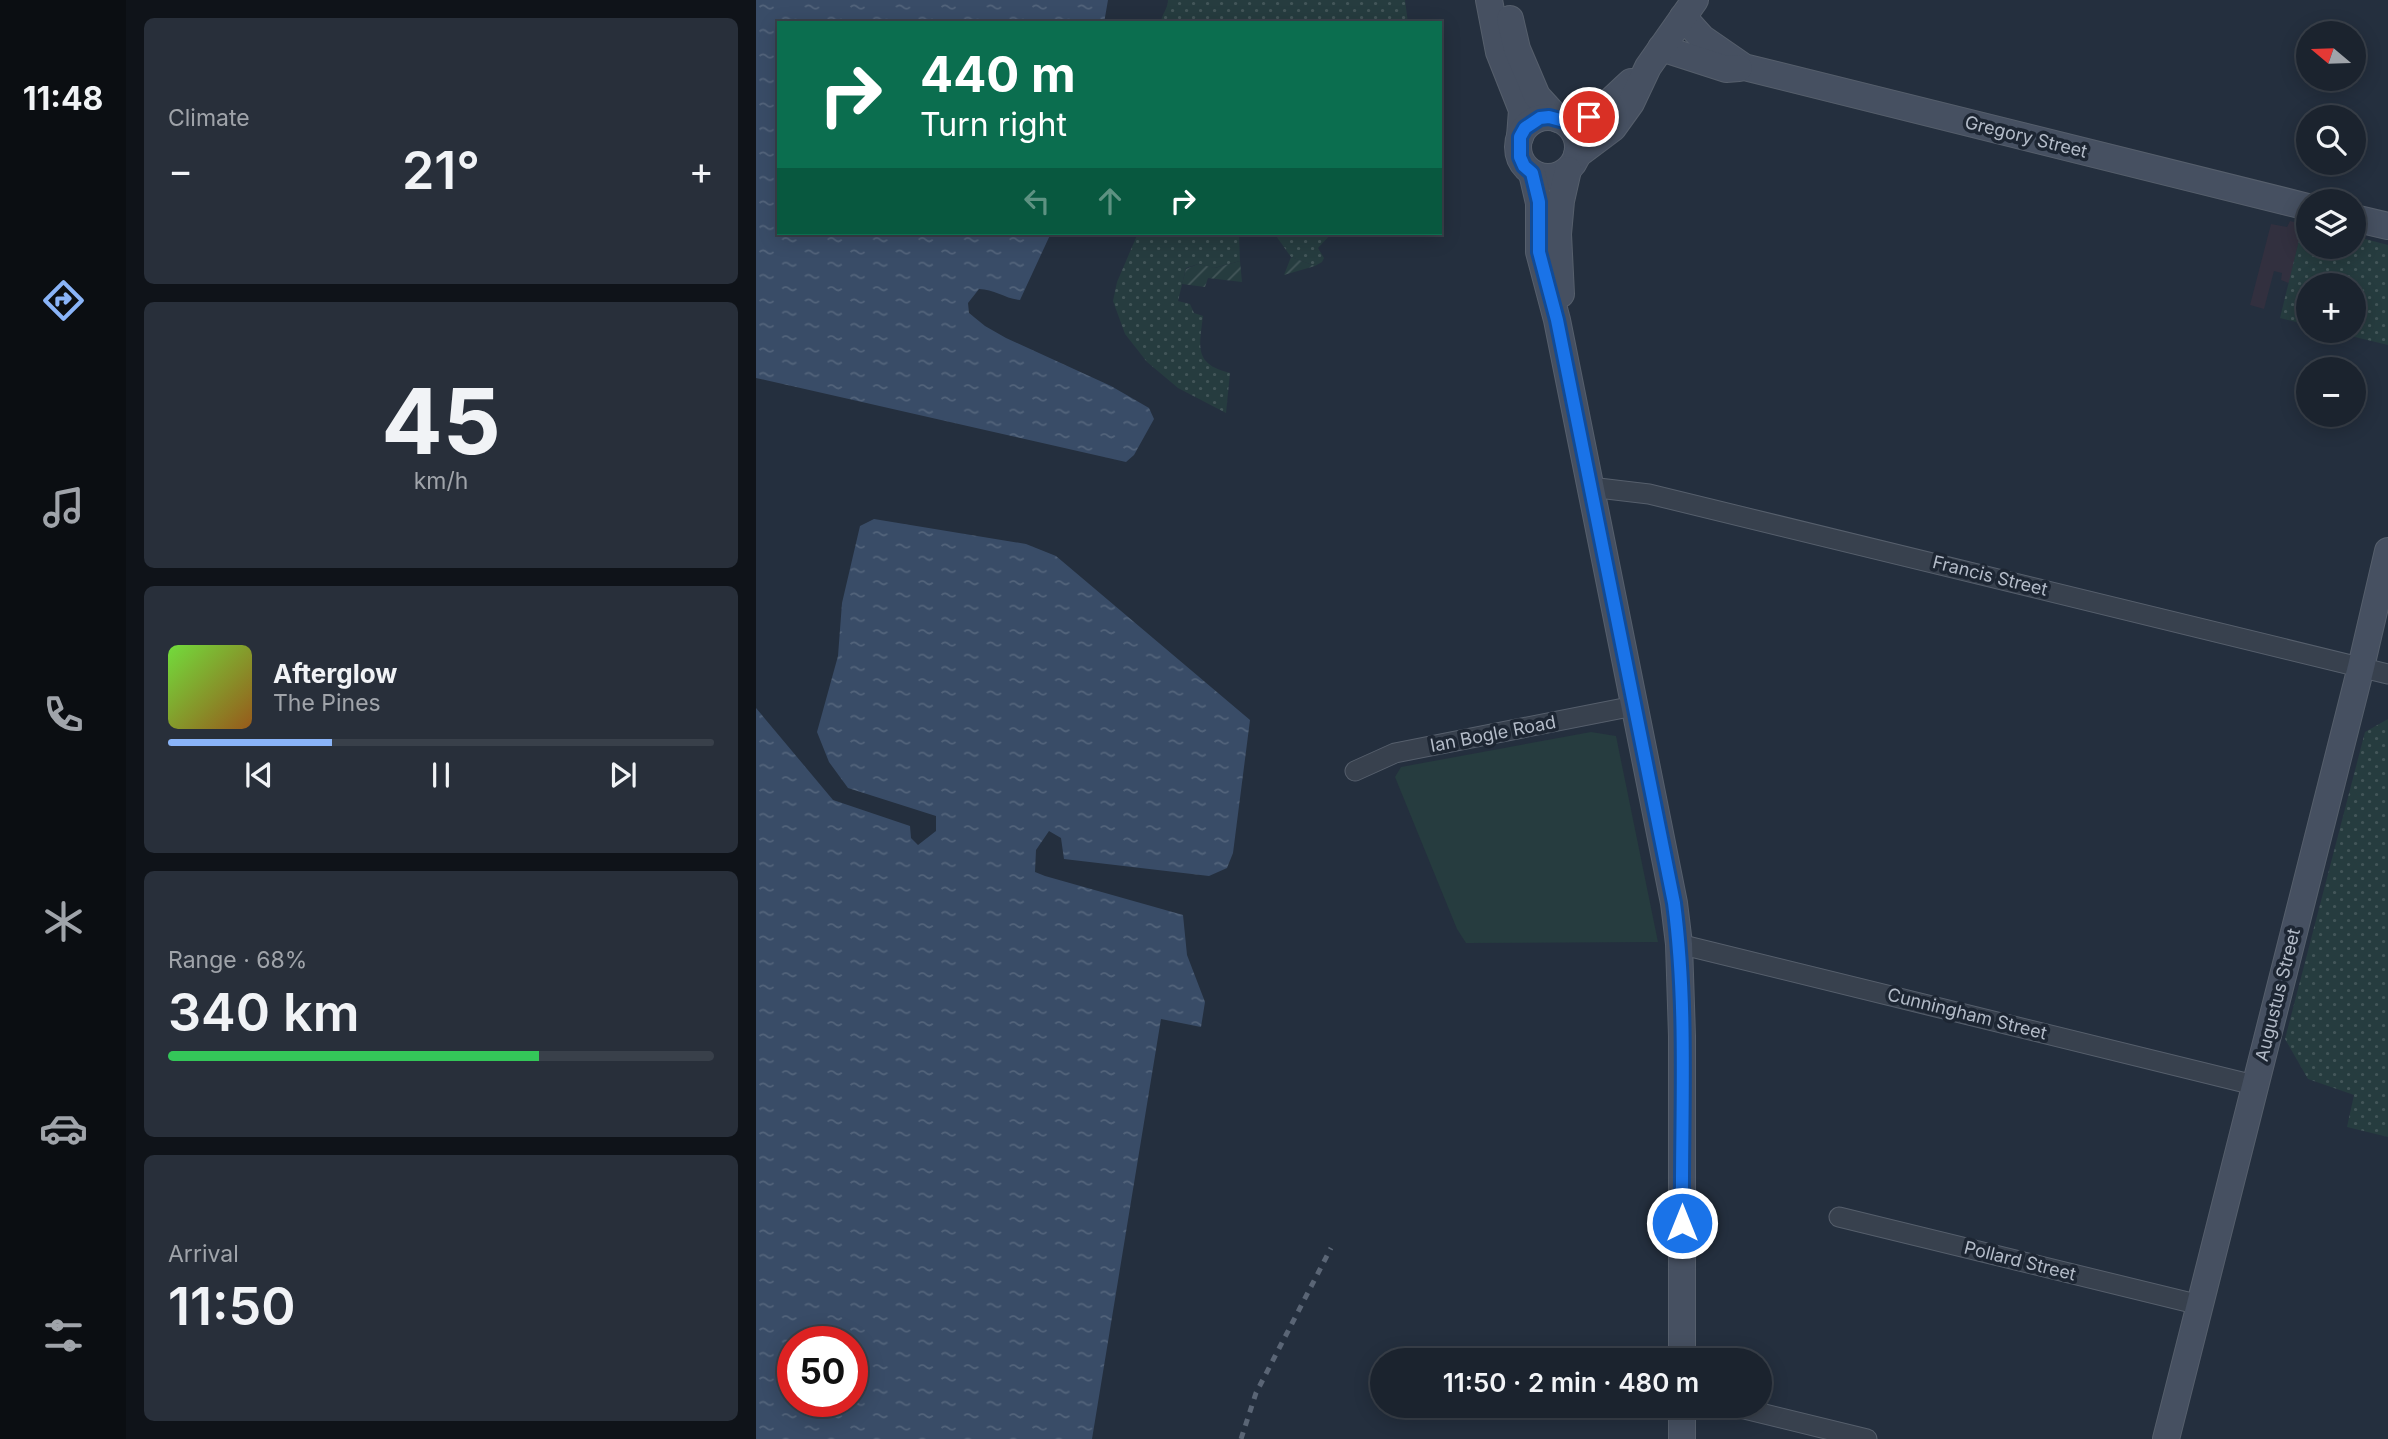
<!DOCTYPE html>
<html lang="en">
<head>
<meta charset="utf-8">
<style>
  body { margin:0; font-family:Inter,sans-serif; background:#282f3a; color:#f1f3f6; height:100vh; display:flex; flex-direction:column; font-size:26px; white-space:nowrap }
  * { box-sizing:border-box; margin:0 }
  p { font-size:23px; color:#a0a4aa }
  .icon { flex:none; width:38px; height:38px; fill:none; stroke:currentColor; stroke-width:2; stroke-linecap:round; stroke-linejoin:round }
  .map { position:relative; flex:1; overflow:hidden }
  .panel { display:flex; flex-direction:column; gap:18px; padding:18px; background:#0f1319; width:630px }
  .panel>* { flex:none }
  .top-card { position:absolute; left:21px; top:21px; width:665px; height:214px; border-radius:0px; box-shadow:0 4px 18px #0003,0 0 0 2px #39404a; background:#0b6e4f; color:#fff; overflow:hidden }
  .needle { width:46px; rotate:289deg }
  .fabs { position:absolute; left:1540px; top:21px; display:grid; gap:14px }
  .fabs a { display:grid; place-items:center; width:70px; height:70px; border-radius:50%; background:#1b232e; box-shadow:0 4px 18px #0003,0 0 0 2px #39404a; font-size:35px }
  .speed { position:absolute; left:21px; top:1326px; display:flex; gap:14px; font-size:35px; font-weight:700; text-align:center }
  .speed>* { display:grid; place-content:center; width:91px; height:91px; border-radius:50%; background:#1b232e; box-shadow:0 4px 18px #0003,0 0 0 2px #39404a; line-height:1 }
  .speed .limit { border:10px solid #d22; background:#fff; color:#111 }
  .pin { position:absolute; display:grid; place-items:center; width:60px; height:60px; color:#fff; margin:-30px; border:4px solid #fff; border-radius:50%; box-shadow:0 2px 7px #0007 }
  .me { position:absolute; width:77px; margin:-38px; rotate:0deg; stroke-linejoin:round; filter:drop-shadow(0 0 5px #0008) }
  .turn { display:flex; align-items:center; gap:24px; height:147px; padding:0 28px; font-size:32px }
  .turn .icon { width:91px; height:91px; stroke-width:2.5 }
  .turn b { display:block; font-size:49px; line-height:60px }
  .lanes { display:flex; align-items:center; height:66px; padding:0 28px; background:#0003; justify-content:center; gap:35px; direction:ltr }
  .lanes .off { opacity:.35 }
  .big { font-size:52px; font-weight:600; line-height:1.1 }
  .panel .tile { flex:1; display:flex; flex-direction:column; justify-content:center; gap:10px; min-width:0; padding:0 24px; border-radius:10px; background:#282f3a }
  .panel .dial { align-items:center; gap:0 }
  .dial b { font-size:91px; line-height:1 }
  .song { display:flex; align-items:center; gap:21px }
  .cover { width:84px; height:84px; border-radius:10px; background:linear-gradient(135deg,hsl(100 70% 55%),hsl(30 70% 35%)) }
  .played { height:7px; border-radius:4px; background:linear-gradient(90deg,#8ab4f8 30%,#39404a 30%) }
  .keys { display:flex; justify-content:space-around; direction:ltr }
  .heat { display:flex; justify-content:space-between; align-items:center; font-size:38px; direction:ltr }
  .charge { height:10px; border-radius:5px; background:linear-gradient(90deg,#34c759 68%,#39404a 0) }
  .trip { position:absolute; left:614px; top:1348px; width:402px; height:70px; border-radius:35px; background:#1b232e; box-shadow:0 4px 18px #0003,0 0 0 2px #39404a; font-weight:600; line-height:70px; text-align:center }
  main { display:flex; flex:1; min-height:0 }
  .menu { display:flex; flex-direction:column; width:126px; justify-content:space-around; align-items:center; background:#0b0e12; color:#a0a4aa }
  .menu .icon { width:49px; height:49px }
  .menu .active { color:#8ab4f8 }
  .menu b { font-size:32px; color:#f1f3f6 }
  .map>svg:first-child { display:block }
</style>
</head>
<body>
<main>
<nav class="menu">
<b>11:48</b>
<svg class="icon active" aria-label="directions" viewBox="0 0 24 24"><path d="M12 3l9 9-9 9-9-9zM9 14v-3h6M13 9l2 2-2 2"/></svg>
<svg class="icon" aria-label="music" viewBox="0 0 24 24"><path d="M9 18V5l10-2v13"/><circle cx="6" cy="18" r="3"/><circle cx="16" cy="16" r="3"/></svg>
<svg class="icon" aria-label="phone" viewBox="0 0 24 24"><path d="M5 4h4l2 5-3 2q2 4 5 5l2-3 5 2v4C11 20 4 13 5 4z"/></svg>
<svg class="icon" aria-label="climate" viewBox="0 0 24 24"><path d="M12 3v18M4 7l16 10M4 17L20 7"/></svg>
<svg class="icon" aria-label="car" viewBox="0 0 24 24"><path d="M5 17H2v-5l4-1 3-4h7l3 4 3 1v5h-3M9 17h6M6 11h13"/><circle cx="7" cy="17" r="2"/><circle cx="17" cy="17" r="2"/></svg>
<svg class="icon" aria-label="filters" viewBox="0 0 24 24"><path d="M4 7h16M4 17h16"/><circle cx="9" cy="7" r="2"/><circle cx="15" cy="17" r="2"/></svg>
</nav>
<section class="panel">
<div class="tile"><p>Climate</p>
<div class="heat"><a>−</a><b class="big">21°</b><a>+</a></div>
</div>
<div class="tile dial"><b>45</b><p>km/h</p></div>
<div class="tile">
<div class="song"><i class="cover"></i><div><b>Afterglow</b><p>The Pines</p></div></div>
<div class="played"></div>
<div class="keys"><svg class="icon" aria-label="previous" viewBox="0 0 24 24"><path d="M18 5L8 12l10 7zM5 5v14"/></svg><svg class="icon" aria-label="pause" viewBox="0 0 24 24"><path d="M8 5v14M16 5v14"/></svg><svg class="icon" aria-label="next" viewBox="0 0 24 24"><path d="M6 5l10 7-10 7zM19 5v14"/></svg></div>
</div>
<div class="tile"><p>Range · 68%</p><b class="big">340 km</b><div class="charge"></div></div>
<div class="tile"><p>Arrival</p><b class="big">11:50</b></div>
</section>
<div class="map">
<svg width="1632" height="1439" viewBox="0 0 1632 1439">
  <defs>
    <pattern id="park-dots" width="8" height="8" patternUnits="userSpaceOnUse" patternTransform="scale(1.75)"><rect width="8" height="8" fill="#263c3f"/><path d="M2 2h.1M6 6h.1" fill="none" stroke="#435659" stroke-width="1.8" stroke-linecap="round"/></pattern>
    <pattern id="garden-furrows" width="10" height="10" patternUnits="userSpaceOnUse" patternTransform="scale(1.75)"><rect width="10" height="10" fill="#263c3f"/><path d="M-1 1l2-2M0 10L10 0M9 11l2-2" fill="none" stroke="#435659"/></pattern>
    <pattern id="water-ripples" width="26" height="14" patternUnits="userSpaceOnUse" patternTransform="scale(1.75)"><rect width="26" height="14" fill="#394c67"/><path d="M2 4q2-2 4 0t4 0M15 11q2-2 4 0t4 0" fill="none" stroke="#53647b"/></pattern>
  </defs>
  <rect width="100%" height="100%" fill="#242f3e"/>
  <polygon fill="#32303f" points="1534,221 1547,224 1533,283 1525,280 1526,273 1518,271 1508,309 1494,305 1515,224 1531,227"/>
  <polygon fill="#263c3f" points="835,732 860,736 902,942 710,943 701,929 639,777 645,767"/>
  <g fill="url(#park-dots)">
    <path d="M 412,0 L 649,0 L 652,23 L 405,23 C 405,15 412,9 412,0 Z"/>
    <polygon points="1547,224 1552,225 1552,247 1598,247 1598,236 1632,245 1632,345 1574,331 1598,331 1598,285 1552,285 1552,325 1524,318"/>
    <path d="M 382,233 L 483,233 L 484,261 L 458,268 L 442,264 L 430,268 L 422,301 L 434,304 L 438,313 L 447,316 C 443,348 438,364 474,373 L 470,413 L 422,388 L 391,362 L 369,334 L 357,301 L 361,282 Z"/>
    <polygon points="518,233 576,233 562,248 568,258 566,262 559,266 535,257"/>
    <polygon points="1632,719 1632,1137 1591,1127 1598,1095 1552,1079 1529,1039 1609,732"/>
  </g>
  <g fill="url(#garden-furrows)">
    <polygon points="535,257 559,266 528,275"/>
    <polygon points="484,261 486,282 452,278 449,287 426,284 430,269 442,264 459,268"/>
  </g>
  <g fill="url(#water-ripples)" fill-rule="evenodd">
    <path d="M 0,0 L 352,0 L 348,23 L 23,23 L 23,233 L 295,233 L 264,300 C 250,299 238,289 223,289 L 212,303 L 213,313 L 229,326 L 250,338 L 355,386 L 393,408 L 398,419 L 378,455 L 370,462 L 0,378 Z"/>
    <path d="M 118,519 L 270,544 L 300,556 L 494,720 L 477,853 L 471,868 L 453,876 L 308,859 L 305,838 L 293,831 L 280,850 L 279,872 L 289,876 L 427,915 L 431,955 L 449,1002 L 445,1027 L 405,1019 L 336,1439 L 0,1439 L 0,708 L 77,800 L 154,826 L 155,838 L 162,845 L 180,831 L 180,816 L 92,788 L 73,762 L 61,732 L 82,656 L 86,603 L 104,526 ZM 37,1342 L 96,1342 L 96,1402 L 37,1402 Z"/>
  </g>
  <g fill="none" stroke-linecap="round" stroke-linejoin="round">
    <g stroke="#565f6c" stroke-width="21">
      <g id="street">
        <polyline points="834,487 893,494 1632,674"/>
        <polyline points="599,771 639,753 878,706"/>
        <polyline points="923,944 1498,1085"/>
        <polyline points="1083,1217 1444,1305"/>
        <polyline points="972,1405 1111,1439"/>
      </g>
    </g>
    <g stroke="#565f6c" stroke-width="28">
      <g id="secondary">
        <polyline points="733,0 743,52 766,110 764,137"/>
        <polyline points="927,17 946,38 988,67 1552,207"/>
        <polyline points="754,19 761,49 781,96 802,119"/>
        <polyline points="905,48 970,69 983,68"/>
        <circle cx="792" cy="147" r="30"/>
        <path d="M 808,121 C 846,115 847,107 875,82"/>
        <polyline points="821,155 857,128 875,103 892,67 939,0"/>
        <polyline points="776,173 783,203 783,252 801,320 918,903 923,944 926,1036 926,1360"/>
        <polyline points="1598,218 1632,226"/>
        <polyline points="805,294 802,234 805,201 812,170"/>
        <polyline points="926,1439 926,1405"/>
        <polyline points="1410,1439 1605,667 1632,551"/>
      </g>
    </g>
    <use href="#street" stroke="#38414e" stroke-width="19"/>
    <use href="#secondary" stroke="#465061" stroke-width="26"/>
    <polyline stroke="#5a6575" stroke-width="5" stroke-dasharray="7 7" stroke-linecap="butt" points="485,1439 500,1393 575,1248"/>
  </g>
  <g fill="none" stroke-linecap="round" stroke-linejoin="round">
    <g stroke="#114b97" stroke-width="18">
      <path id="route" d="M 833,117 L 808,121 L 793,117 L 784,118 L 769,128 L 764,137 L 764,157 L 768,166 L 776,173 L 783,202 L 783,252 L 801,320 L 918,903 C 932,1009 925,1117 926,1223"/>
    </g>
    <use href="#route" stroke="#1a73e8" stroke-width="12"/>
  </g>
  <g text-anchor="middle" stroke-width="7" stroke-linejoin="round" paint-order="stroke">
    <g font-size="18" fill="#b4bcc9" stroke="#1d2633">
      <text transform="translate(1270 137) rotate(14)" y="6">Gregory Street</text>
      <text transform="translate(1234 576) rotate(14)" y="6">Francis Street</text>
      <text transform="translate(737 734) rotate(-11)" y="6">Ian Bogle Road</text>
      <text transform="translate(1522 995) rotate(-76)" y="6">Augustus Street</text>
      <text transform="translate(1211 1014) rotate(14)" y="6">Cunningham Street</text>
      <text transform="translate(1264 1261) rotate(14)" y="6">Pollard Street</text>
    </g>
  </g>
</svg>
<div class="fabs">
<a><svg class="needle" viewBox="-14 -14 28 28"><path d="M0-13l5 13h-10z" fill="#e53935"/><path d="M0 13l5-13h-10z" fill="#a0a4aa"/></svg></a>
<a><svg class="icon" aria-label="search" viewBox="0 0 24 24"><circle cx="10" cy="10" r="6"/><path d="M15 15l6 6"/></svg></a>
<a><svg class="icon" aria-label="layers" viewBox="0 0 24 24"><path d="M12 4l9 5-9 5-9-5zM3 14l9 5 9-5"/></svg></a>
<a>+</a>
<a>−</a>
</div>
<div class="speed"><div class="limit">50</div></div>
<div class="pin" style="left:833px;top:117px;background:#d93025"><svg class="icon" aria-label="arrive" viewBox="0 0 24 24"><path d="M6 21V4h12l-3 4 3 4H6"/></svg></div>
<svg class="me" style="left:926px;top:1223px" viewBox="-20 -20 40 40"><circle r="17" fill="#1a73e8" stroke="#fff" stroke-width="3"/><path d="M0-11L8 9 0 5-8 9z" fill="#fff"/></svg>
<div class="trip">11:50 · 2 min · 480 m</div>
<div class="top-card">
<div class="turn"><svg class="icon" aria-label="right" viewBox="0 0 24 24"><path d="M7 20v-9h11M14 6l5 5-5 5"/></svg><div><b>440 m</b>Turn right</div></div>
<div class="lanes"><svg class="icon off" aria-label="left" viewBox="0 0 24 24"><path d="M17 20v-9H6M10 6l-5 5 5 5"/></svg><svg class="icon off" aria-label="ahead" viewBox="0 0 24 24"><path d="M12 20V5M6 11l6-6 6 6"/></svg><svg class="icon" aria-label="right" viewBox="0 0 24 24"><path d="M7 20v-9h11M14 6l5 5-5 5"/></svg></div>
</div>
</div>
</main>
</body>
</html>
